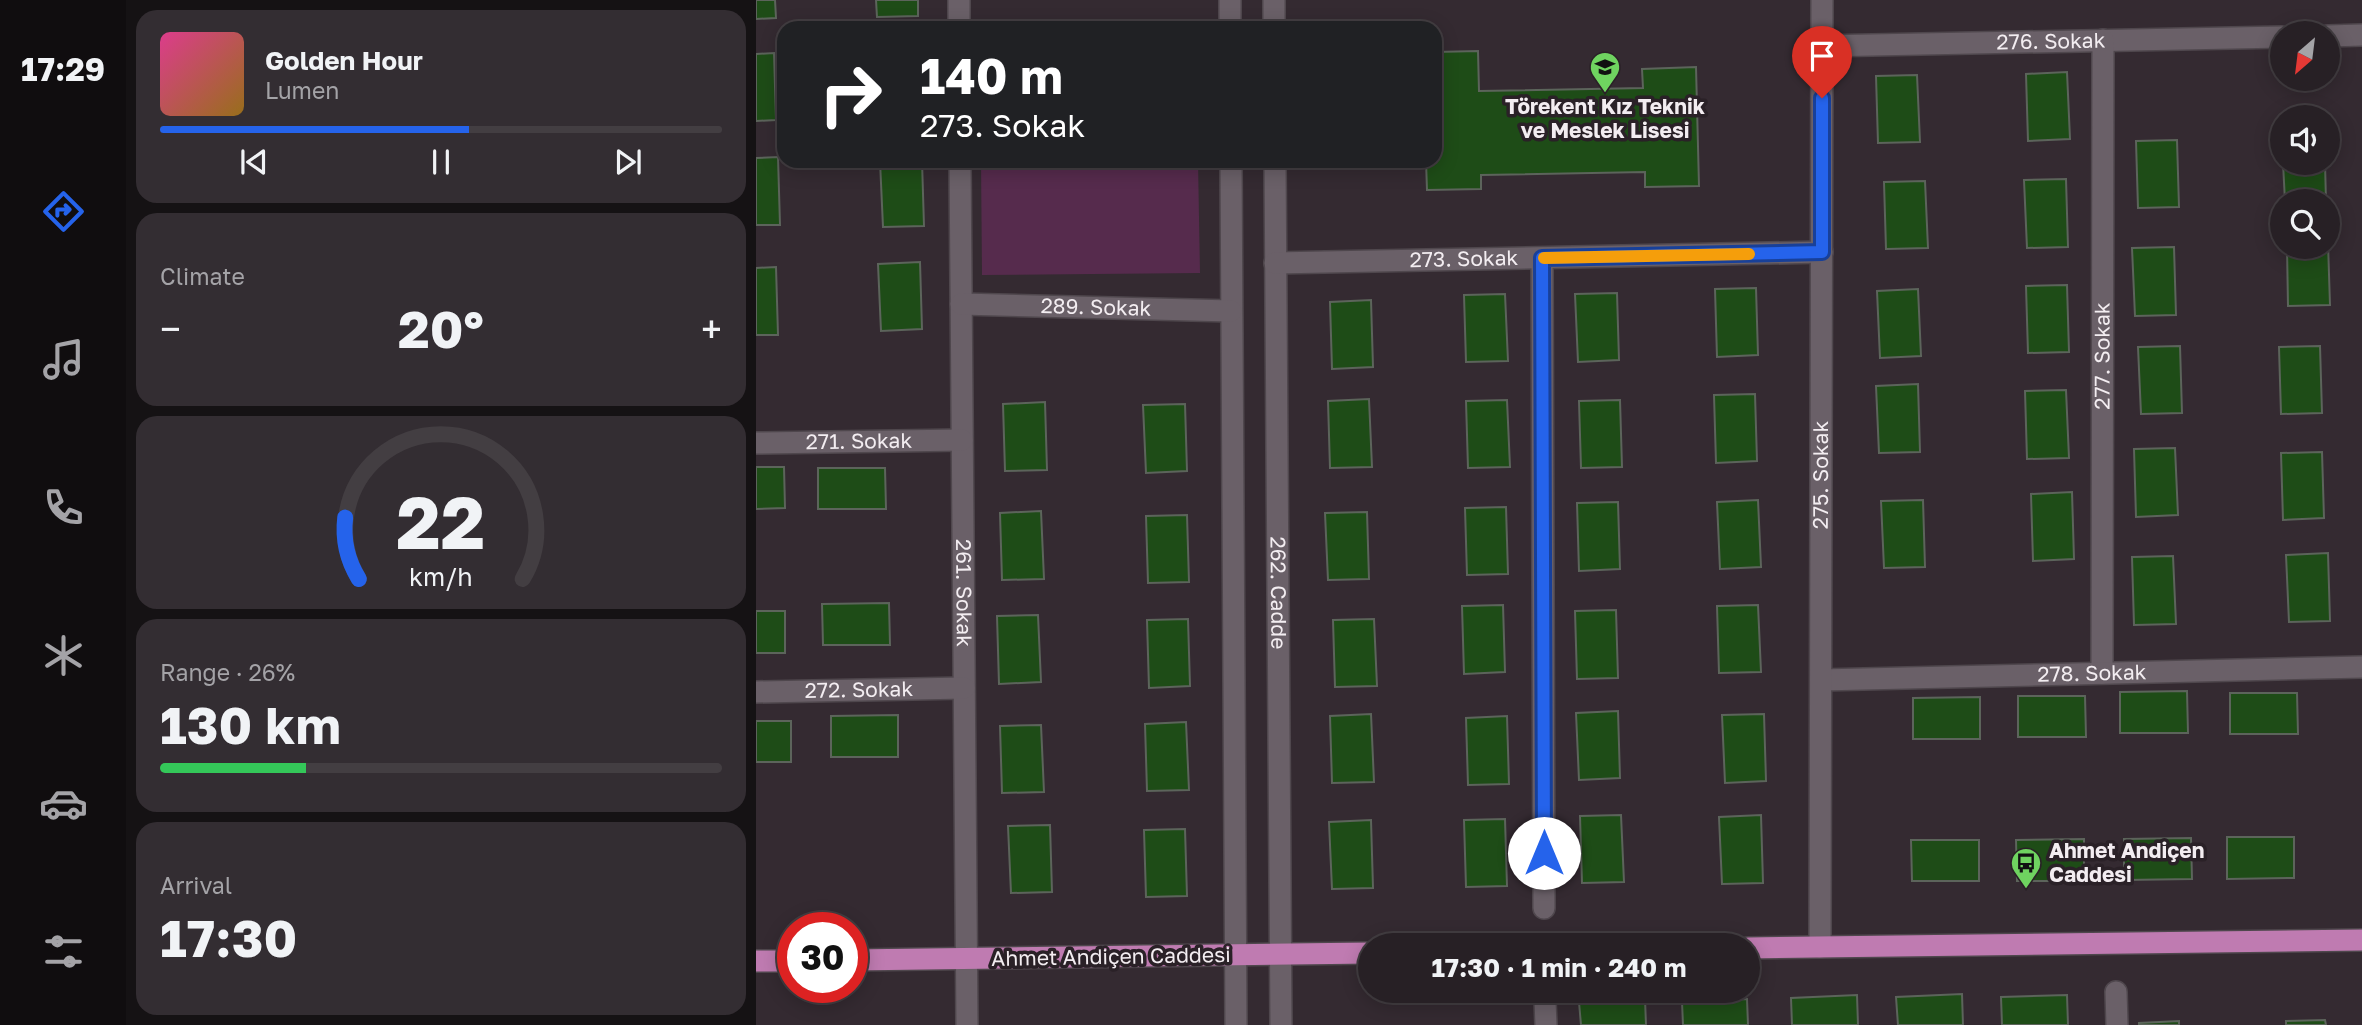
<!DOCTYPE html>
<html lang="en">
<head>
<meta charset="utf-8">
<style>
  body { margin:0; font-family:"Golos Text",sans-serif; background:#332d32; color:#f1f3f6; height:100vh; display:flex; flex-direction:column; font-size:26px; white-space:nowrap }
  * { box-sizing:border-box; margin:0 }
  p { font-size:23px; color:#a4a3a7 }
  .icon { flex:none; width:38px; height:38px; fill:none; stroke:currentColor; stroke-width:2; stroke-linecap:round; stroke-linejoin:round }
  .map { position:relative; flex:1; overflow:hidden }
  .drawer { display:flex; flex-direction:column; gap:10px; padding:10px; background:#151214; width:630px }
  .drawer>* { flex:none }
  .guide { position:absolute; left:21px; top:21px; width:665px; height:147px; border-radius:21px; box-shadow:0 4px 18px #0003,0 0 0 2px #433e42; background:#202124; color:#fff; overflow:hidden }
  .needle { width:46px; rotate:208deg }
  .buttons { position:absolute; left:1514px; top:21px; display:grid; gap:14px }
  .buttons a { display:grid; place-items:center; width:70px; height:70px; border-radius:50%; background:#272025; box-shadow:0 4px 18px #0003,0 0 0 2px #433e42; font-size:35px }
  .speed { position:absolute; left:21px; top:912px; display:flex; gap:14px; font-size:35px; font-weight:700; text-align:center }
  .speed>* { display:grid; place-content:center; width:91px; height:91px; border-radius:50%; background:#272025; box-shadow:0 4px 18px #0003,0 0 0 2px #433e42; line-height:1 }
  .speed .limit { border:10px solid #d22; background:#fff; color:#111 }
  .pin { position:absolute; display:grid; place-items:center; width:60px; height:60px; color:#fff; margin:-72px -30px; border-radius:50% 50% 50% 0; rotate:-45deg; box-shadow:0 0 7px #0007 }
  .pin .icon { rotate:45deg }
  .me { position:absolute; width:77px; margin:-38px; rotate:0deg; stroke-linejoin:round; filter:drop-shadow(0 0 5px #0008) }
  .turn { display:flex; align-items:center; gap:24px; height:147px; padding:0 28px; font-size:32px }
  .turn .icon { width:91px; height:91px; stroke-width:2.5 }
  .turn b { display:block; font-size:49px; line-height:60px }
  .big { font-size:52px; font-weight:700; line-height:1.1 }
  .drawer .tile { flex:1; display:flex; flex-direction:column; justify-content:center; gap:10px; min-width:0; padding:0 24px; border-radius:21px; background:#332d32 }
  .drawer .dial { align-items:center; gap:0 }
  .dial svg { height:182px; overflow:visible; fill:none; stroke:#433e42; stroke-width:7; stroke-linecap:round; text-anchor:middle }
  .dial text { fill:#f1f3f6; stroke:none }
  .song { display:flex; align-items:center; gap:21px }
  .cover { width:84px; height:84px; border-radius:10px; background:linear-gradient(135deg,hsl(330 70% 55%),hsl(40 70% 35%)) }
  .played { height:7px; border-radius:4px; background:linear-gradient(90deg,#2563eb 55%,#433e42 55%) }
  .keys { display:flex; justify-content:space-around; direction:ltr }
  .heat { display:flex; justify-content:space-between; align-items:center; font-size:38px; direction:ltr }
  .charge { height:10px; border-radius:5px; background:linear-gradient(90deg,#34c759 26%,#433e42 0) }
  .trip { position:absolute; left:602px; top:933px; width:402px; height:70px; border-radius:35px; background:#272025; box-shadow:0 4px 18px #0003,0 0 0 2px #433e42; font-weight:700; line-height:70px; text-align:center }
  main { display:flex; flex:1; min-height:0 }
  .dock { display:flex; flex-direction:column; width:126px; justify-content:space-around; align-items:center; background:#100d0f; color:#a4a3a7 }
  .dock .icon { width:49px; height:49px }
  .dock .on { color:#2563eb }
  .dock b { font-size:32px; color:#f1f3f6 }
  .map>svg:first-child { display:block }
</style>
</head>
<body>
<main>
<nav class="dock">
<b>17:29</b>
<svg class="icon on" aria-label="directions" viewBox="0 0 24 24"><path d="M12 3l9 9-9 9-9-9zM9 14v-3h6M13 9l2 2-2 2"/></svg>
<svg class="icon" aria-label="music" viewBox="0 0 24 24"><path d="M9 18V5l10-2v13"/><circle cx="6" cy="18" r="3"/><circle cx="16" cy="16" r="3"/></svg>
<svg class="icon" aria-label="phone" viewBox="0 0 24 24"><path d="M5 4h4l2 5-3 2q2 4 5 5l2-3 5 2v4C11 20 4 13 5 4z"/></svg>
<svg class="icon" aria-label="climate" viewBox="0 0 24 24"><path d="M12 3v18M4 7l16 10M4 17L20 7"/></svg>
<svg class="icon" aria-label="car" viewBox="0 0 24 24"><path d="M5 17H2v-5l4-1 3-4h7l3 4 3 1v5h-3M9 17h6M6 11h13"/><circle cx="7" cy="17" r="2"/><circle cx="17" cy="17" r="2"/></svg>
<svg class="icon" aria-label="filters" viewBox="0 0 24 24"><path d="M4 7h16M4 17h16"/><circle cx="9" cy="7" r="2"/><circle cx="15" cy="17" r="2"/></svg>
</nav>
<section class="drawer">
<div class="tile">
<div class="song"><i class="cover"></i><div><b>Golden Hour</b><p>Lumen</p></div></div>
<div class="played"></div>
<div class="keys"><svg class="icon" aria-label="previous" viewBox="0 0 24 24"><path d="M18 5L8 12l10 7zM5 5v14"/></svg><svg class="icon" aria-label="pause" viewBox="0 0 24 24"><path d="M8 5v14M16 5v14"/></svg><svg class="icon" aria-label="next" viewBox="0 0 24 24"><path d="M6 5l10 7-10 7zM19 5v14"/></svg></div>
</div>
<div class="tile"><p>Climate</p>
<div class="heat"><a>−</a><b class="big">20°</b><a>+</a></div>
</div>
<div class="tile dial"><svg viewBox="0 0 100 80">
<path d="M14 69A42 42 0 1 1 86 69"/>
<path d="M14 69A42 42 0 0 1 8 42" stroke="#2563eb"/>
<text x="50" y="56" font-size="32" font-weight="700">22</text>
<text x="50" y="72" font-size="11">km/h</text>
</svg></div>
<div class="tile"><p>Range · 26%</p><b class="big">130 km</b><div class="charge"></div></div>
<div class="tile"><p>Arrival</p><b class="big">17:30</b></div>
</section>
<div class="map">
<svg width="1606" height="1025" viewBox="0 0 1606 1025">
  <rect width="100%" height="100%" fill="#342a31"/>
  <polygon fill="#562b4d" points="225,161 442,161 444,273 226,275"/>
  <g fill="#1e4c17" stroke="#5c645b" stroke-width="2">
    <polygon points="0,0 19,0 20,18 0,19"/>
    <polygon points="120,0 162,0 162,16 121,17"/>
    <polygon points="722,51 723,91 887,88 886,69 940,67 943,186 889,187 889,172 725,175 725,189 671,190 670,161 679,161 679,52"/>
    <polygon points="18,53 20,120 0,121 0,54"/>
    <polygon points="1311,72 1314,139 1272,141 1270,74"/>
    <polygon points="1161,75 1164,142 1122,143 1120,76"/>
    <polygon points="1421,140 1423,207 1382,208 1380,141"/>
    <polygon points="22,157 24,225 0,225 0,158"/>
    <polygon points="124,161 166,161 168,226 127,227"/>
    <polygon points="1527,163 1569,163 1570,201 1529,201"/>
    <polygon points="1310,179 1312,247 1271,248 1268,180"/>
    <polygon points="1169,181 1172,248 1130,249 1128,182"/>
    <polygon points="1572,243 1574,305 1532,306 1531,247 1572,247"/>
    <polygon points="1418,247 1420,315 1379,316 1376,248"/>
    <polygon points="164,262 166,329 125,331 122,264"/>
    <polygon points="20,267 22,335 0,335 0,268"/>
    <polygon points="1311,285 1313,352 1272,353 1270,286"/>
    <polygon points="1000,288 1002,355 961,357 959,289"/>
    <polygon points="1162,289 1165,356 1124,358 1121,291"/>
    <polygon points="861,293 863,360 822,362 819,294"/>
    <polygon points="749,294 752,361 710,362 708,295"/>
    <polygon points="615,300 617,367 576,369 574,302"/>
    <polygon points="1424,346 1426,413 1385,414 1382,347"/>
    <polygon points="1564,346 1566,413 1525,414 1523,347"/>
    <polygon points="1162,384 1164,452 1123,453 1120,386"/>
    <polygon points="1310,390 1313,458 1271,459 1269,391"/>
    <polygon points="999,394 1001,461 960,463 958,395"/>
    <polygon points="613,399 616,467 574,468 572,401"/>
    <polygon points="751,400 754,467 712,468 710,401"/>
    <polygon points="864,400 866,467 825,468 823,401"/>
    <polygon points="289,402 291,470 249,471 247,404"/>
    <polygon points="429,404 431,471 390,473 387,405"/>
    <polygon points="1419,448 1422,515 1380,517 1378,449"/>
    <polygon points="1566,452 1568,518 1527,520 1525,453"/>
    <polygon points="0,467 28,467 29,508 0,509"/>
    <polygon points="62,468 129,468 130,509 62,509"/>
    <polygon points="1316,492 1318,559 1277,561 1275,494"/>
    <polygon points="1002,500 1005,567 964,569 961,502"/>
    <polygon points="1167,500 1169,567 1128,568 1125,501"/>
    <polygon points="862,502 864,569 823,571 821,503"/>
    <polygon points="750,507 752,574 711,575 709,508"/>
    <polygon points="285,511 288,579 246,580 244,513"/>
    <polygon points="611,512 613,579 572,580 569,513"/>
    <polygon points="431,515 433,582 392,583 390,516"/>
    <polygon points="1572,553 1574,621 1533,622 1530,555"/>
    <polygon points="1417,556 1420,624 1378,625 1376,557"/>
    <polygon points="133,603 134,645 67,645 66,604"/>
    <polygon points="747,605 749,672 708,674 706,606"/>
    <polygon points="1002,605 1005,672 963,673 961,606"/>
    <polygon points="860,610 862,678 821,679 819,611"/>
    <rect x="0" y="611" width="29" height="42"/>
    <polygon points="282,615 285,682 243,684 241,616"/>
    <polygon points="432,619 434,686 393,688 391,620"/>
    <polygon points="618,619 621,686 579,687 577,620"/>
    <polygon points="1431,691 1432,733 1364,733 1364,692"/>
    <polygon points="1474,693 1541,693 1542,734 1474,734"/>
    <polygon points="1262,696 1329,696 1330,737 1262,737"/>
    <polygon points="1224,697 1224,739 1157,739 1157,698"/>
    <polygon points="862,711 864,778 823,780 820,713"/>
    <polygon points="615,714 618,782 576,783 574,716"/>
    <polygon points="1008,714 1010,781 969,783 966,715"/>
    <polygon points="142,715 142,757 75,757 75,716"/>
    <polygon points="751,716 753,784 712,785 710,718"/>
    <rect x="0" y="721" width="35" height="41"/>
    <polygon points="430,722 433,790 391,791 389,724"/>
    <polygon points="285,725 288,792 246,793 244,726"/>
    <polygon points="865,815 868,882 826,883 824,816"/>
    <polygon points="1005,815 1007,883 966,884 963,817"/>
    <polygon points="749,819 751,886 710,887 708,820"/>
    <polygon points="615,820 617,888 576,889 573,822"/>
    <polygon points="294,825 296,892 255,893 252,826"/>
    <polygon points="429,829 431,896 390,897 388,830"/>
    <polygon points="1471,837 1538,837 1538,878 1471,879"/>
    <polygon points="1435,838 1436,879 1368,880 1368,839"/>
    <polygon points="1328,839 1328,881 1261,881 1260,840"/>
    <polygon points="1155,840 1223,840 1223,881 1156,881"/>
    <polygon points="1206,994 1207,1025 1142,1025 1140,997"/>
    <polygon points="1101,995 1102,1025 1036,1025 1035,998"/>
    <polygon points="1311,995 1312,1025 1246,1025 1245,997"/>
    <polygon points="889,999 890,1025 825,1025 823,1002"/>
    <polygon points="991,999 992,1025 927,1025 926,1002"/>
    <polygon points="1569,1020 1570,1025 1530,1025 1530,1021"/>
    <polygon points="1423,1021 1423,1025 1383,1025 1383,1023"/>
  </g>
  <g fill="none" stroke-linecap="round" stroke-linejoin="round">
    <g stroke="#4f474d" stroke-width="24">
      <g id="minor">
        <polyline points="203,0 203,28"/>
        <polyline points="474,0 474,28"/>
        <polyline points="518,0 518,28"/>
        <polyline points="1572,36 1606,35"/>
        <path id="s1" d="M 1066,46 L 1526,37"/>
        <path id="s2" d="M 204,161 L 211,1025"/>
        <polyline points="475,161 480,1025"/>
        <path id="s3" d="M 519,161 L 525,1025"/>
        <polyline points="786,258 788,908"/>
        <path id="s4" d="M 519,263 L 1066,252"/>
        <path id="s5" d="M 205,304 L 475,311"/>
        <path id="s6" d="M 0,443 L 206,440"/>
        <path id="s7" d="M 1346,673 L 1347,40"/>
        <path id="s8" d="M 1065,680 L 1606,667"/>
        <path id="s9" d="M 0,692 L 208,688"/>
        <path id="s10" d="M 1064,947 L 1066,0"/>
        <polyline points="1360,992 1361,1025"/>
        <polyline points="789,1001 790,1025"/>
      </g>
    </g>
    <g stroke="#4f474d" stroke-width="24">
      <g id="major">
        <polyline points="992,948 1606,940"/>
        <polyline points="96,960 614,953"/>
        <polyline points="0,961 37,961"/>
      </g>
    </g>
    <polyline stroke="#766d73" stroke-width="4.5" stroke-dasharray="7 3.5" stroke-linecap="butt" points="788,932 788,945"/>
    <use href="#minor" stroke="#6a6068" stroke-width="21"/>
    <use href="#major" stroke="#bf7bb1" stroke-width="21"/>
  </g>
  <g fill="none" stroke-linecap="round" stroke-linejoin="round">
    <g stroke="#184099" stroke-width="18">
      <polyline id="route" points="788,853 786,258 1066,252 1066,98"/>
    </g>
    <use href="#route" stroke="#2563eb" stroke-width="12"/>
    <polyline stroke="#f59e0b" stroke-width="12" points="788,258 993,254"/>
  </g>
  <defs>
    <g id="school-pin" transform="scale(1.575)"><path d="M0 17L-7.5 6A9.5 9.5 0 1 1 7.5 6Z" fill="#6fd360" stroke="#2a2127"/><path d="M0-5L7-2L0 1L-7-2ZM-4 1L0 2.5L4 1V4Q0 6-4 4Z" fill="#111"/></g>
    <g id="bus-pin" transform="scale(1.575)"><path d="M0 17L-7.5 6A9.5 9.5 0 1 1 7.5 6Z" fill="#6fd360" stroke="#2a2127"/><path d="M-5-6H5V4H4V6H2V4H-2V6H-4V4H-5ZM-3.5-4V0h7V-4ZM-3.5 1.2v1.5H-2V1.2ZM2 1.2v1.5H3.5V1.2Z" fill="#111"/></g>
  </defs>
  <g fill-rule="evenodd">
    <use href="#school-pin" x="849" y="67"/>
    <use href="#bus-pin" x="1270" y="863"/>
  </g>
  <g text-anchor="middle" stroke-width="7" stroke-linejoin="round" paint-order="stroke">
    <g font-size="21" fill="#f3edf1" stroke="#2a2127">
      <text dy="7" stroke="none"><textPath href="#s1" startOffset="229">276. Sokak</textPath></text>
      <text dy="7" stroke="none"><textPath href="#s4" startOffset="189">273. Sokak</textPath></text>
      <text dy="7" stroke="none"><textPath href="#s5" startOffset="135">289. Sokak</textPath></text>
      <text dy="7" stroke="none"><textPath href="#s7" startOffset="317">277. Sokak</textPath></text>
      <text dy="7" stroke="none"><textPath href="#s6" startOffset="103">271. Sokak</textPath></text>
      <text dy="7" stroke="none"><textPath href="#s10" startOffset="472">275. Sokak</textPath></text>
      <text dy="7" stroke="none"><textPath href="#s2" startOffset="432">261. Sokak</textPath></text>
      <text dy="7" stroke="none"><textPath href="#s3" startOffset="432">262. Cadde</textPath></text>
      <text dy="7" stroke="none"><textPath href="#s8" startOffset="271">278. Sokak</textPath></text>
      <text dy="7" stroke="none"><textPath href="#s9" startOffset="103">272. Sokak</textPath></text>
      <text transform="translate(355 957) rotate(-1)" y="7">Ahmet Andiçen Caddesi</text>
    </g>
    <g font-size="21" font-weight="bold" fill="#f3edf1" stroke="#2a2127">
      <text x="849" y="114">Törekent Kız Teknik<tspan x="849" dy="24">ve Meslek Lisesi</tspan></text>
      <text x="1293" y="858" text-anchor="start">Ahmet Andiçen<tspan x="1293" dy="24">Caddesi</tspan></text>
    </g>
  </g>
</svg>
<div class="buttons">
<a><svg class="needle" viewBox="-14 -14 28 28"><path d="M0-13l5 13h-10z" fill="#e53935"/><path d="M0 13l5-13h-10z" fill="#a4a3a7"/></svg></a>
<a><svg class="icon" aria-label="sound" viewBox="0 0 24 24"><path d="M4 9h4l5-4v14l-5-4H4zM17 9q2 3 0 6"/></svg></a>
<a><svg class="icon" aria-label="search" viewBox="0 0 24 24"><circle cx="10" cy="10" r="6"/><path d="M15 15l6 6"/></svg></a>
</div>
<div class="speed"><div class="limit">30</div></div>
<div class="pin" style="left:1066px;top:98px;background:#d93025"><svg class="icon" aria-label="arrive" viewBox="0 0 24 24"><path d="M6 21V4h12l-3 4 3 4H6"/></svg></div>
<svg class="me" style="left:788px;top:853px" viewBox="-20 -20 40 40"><circle r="19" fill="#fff"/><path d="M0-13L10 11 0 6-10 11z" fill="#2563eb"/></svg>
<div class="trip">17:30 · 1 min · 240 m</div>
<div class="guide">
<div class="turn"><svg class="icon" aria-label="right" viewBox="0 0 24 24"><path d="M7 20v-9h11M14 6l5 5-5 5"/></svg><div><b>140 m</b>273. Sokak</div></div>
</div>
</div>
</main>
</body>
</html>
